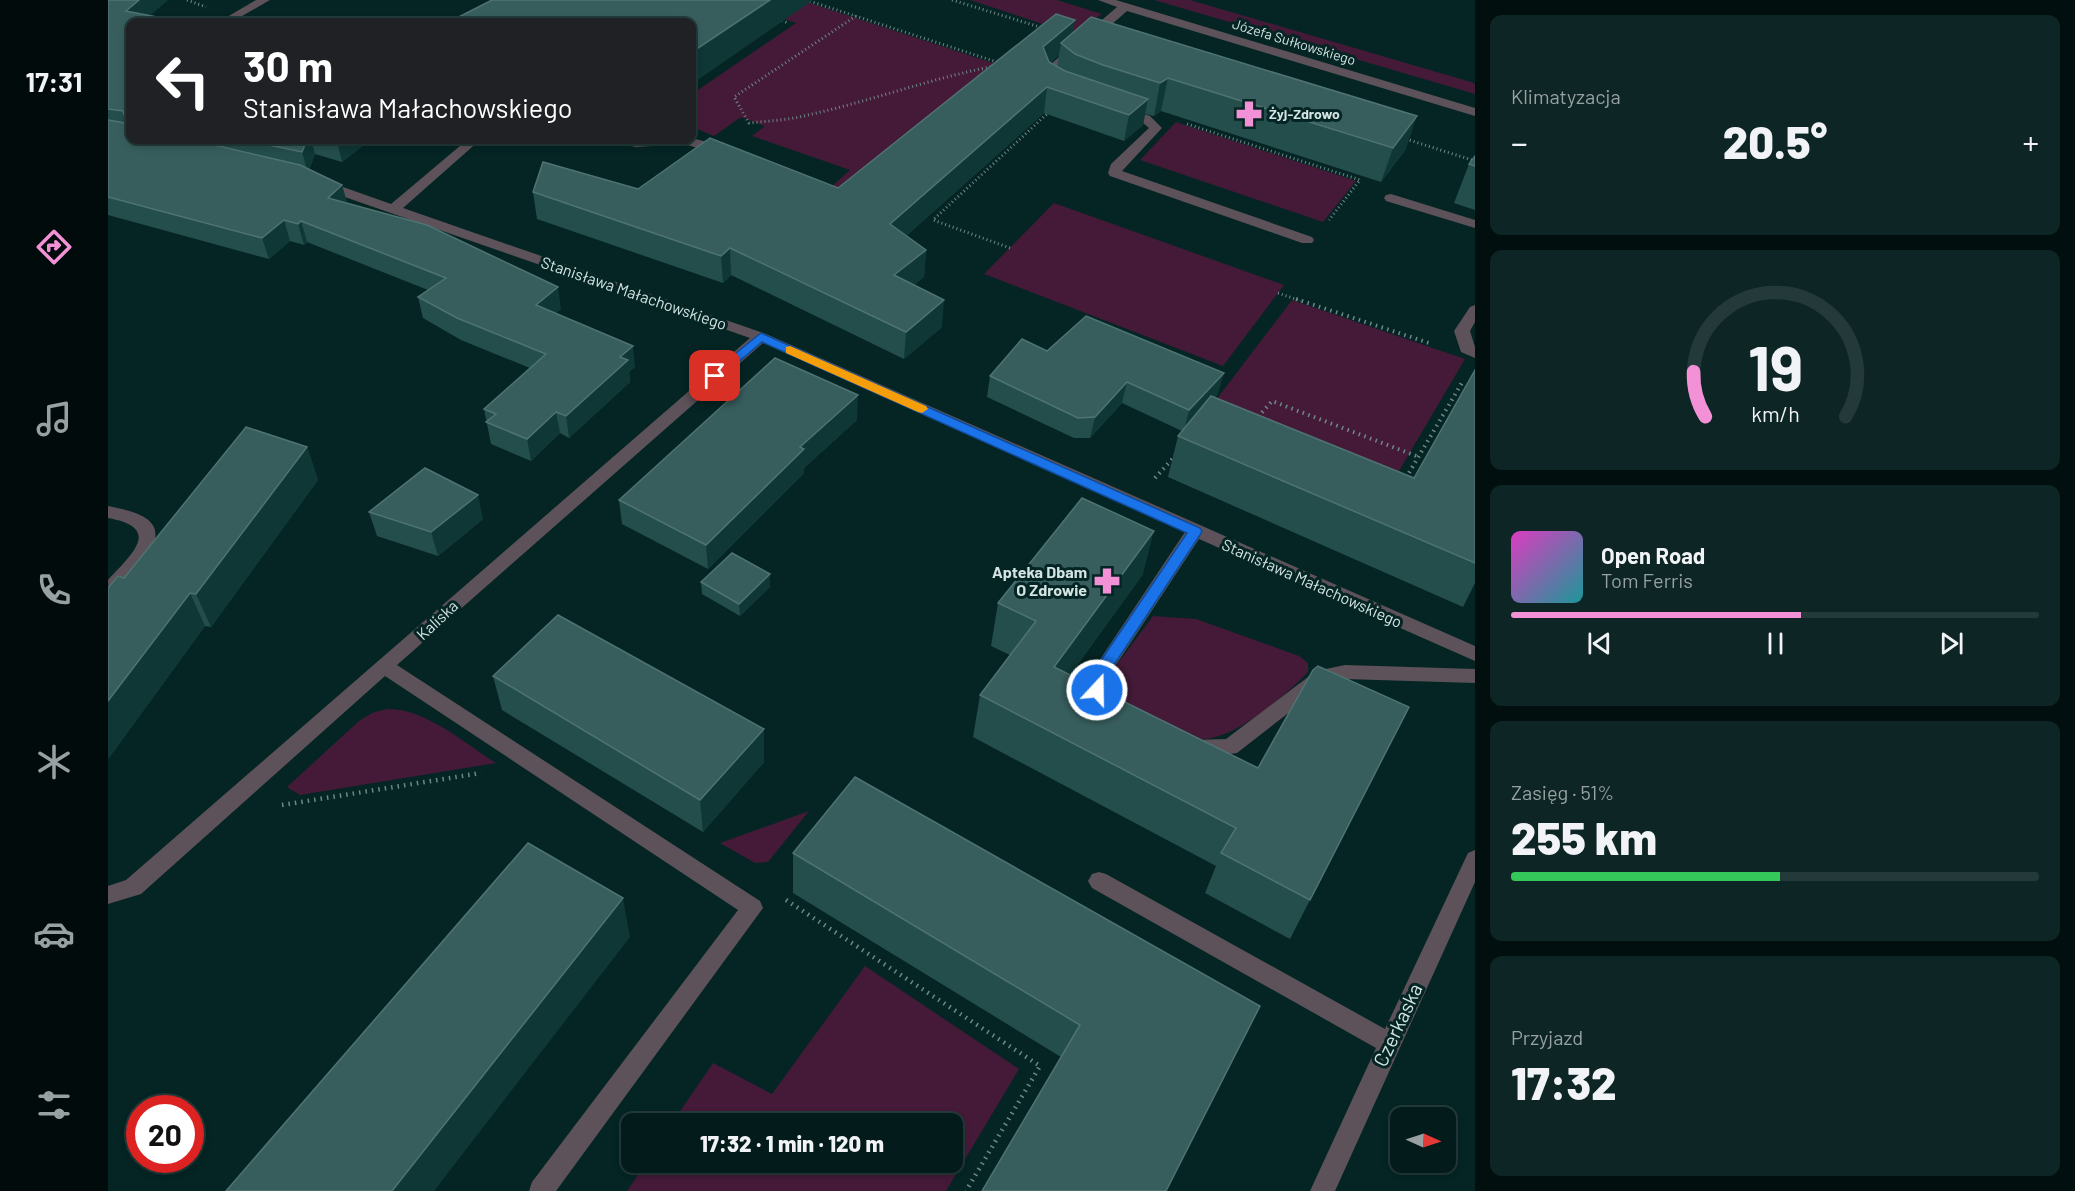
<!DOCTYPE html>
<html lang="pl">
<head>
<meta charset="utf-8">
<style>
  body { margin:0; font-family:Barlow,sans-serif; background:#0d2524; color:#f1f3f6; height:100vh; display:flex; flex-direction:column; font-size:22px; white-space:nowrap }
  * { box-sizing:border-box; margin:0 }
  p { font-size:20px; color:#97a1a3 }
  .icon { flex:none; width:33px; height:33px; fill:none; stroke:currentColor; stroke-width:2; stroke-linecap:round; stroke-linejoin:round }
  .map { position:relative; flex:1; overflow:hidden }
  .sheet { display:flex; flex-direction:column; gap:15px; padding:15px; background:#020f0f; width:600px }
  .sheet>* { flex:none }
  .banner { position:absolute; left:18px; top:18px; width:570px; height:126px; border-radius:12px; box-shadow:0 3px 9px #0003,0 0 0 2px #243a3a; background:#202124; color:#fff; overflow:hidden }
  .needle { width:39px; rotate:93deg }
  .controls { position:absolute; left:1282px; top:1107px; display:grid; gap:12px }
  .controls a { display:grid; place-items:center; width:66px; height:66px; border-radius:12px; background:#031c1b; box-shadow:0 3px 9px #0003,0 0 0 2px #243a3a; font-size:30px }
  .speed { position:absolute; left:18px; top:1095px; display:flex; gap:12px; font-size:30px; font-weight:700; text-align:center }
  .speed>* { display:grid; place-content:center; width:78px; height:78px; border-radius:50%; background:#031c1b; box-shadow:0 3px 9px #0003,0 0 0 2px #243a3a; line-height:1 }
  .speed .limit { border:9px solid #d22; background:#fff; color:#111 }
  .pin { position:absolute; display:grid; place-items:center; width:51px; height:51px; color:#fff; margin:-26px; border-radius:12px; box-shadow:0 3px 9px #0006 }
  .me { position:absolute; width:66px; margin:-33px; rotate:21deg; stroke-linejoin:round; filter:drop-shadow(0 0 4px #0008) }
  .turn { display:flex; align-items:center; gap:21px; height:126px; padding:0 18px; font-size:27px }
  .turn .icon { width:78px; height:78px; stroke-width:2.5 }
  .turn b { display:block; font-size:42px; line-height:51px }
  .big { font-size:45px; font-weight:800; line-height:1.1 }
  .sheet .widget { flex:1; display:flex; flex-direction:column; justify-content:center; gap:9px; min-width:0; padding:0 21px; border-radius:12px; background:#0d2524 }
  .sheet .dial { align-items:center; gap:0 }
  .dial svg { height:156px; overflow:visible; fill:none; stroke:#243a3a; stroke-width:7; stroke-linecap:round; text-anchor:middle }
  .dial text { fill:#f1f3f6; stroke:none }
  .song { display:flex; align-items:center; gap:18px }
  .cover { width:72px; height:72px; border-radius:9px; background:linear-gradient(135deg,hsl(310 70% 55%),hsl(180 70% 35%)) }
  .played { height:6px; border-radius:3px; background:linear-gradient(90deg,#f391d6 55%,#243a3a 55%) }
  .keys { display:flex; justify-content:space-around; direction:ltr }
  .heat { display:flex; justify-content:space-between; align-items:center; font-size:33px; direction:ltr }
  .charge { height:9px; border-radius:4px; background:linear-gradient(90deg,#34c759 51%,#243a3a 0) }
  .trip { position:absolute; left:513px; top:1113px; width:342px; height:60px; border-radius:12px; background:#031c1b; box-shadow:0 3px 9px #0003,0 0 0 2px #243a3a; font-weight:800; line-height:60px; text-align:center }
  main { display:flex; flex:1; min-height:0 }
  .tab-bar { display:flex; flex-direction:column; width:108px; justify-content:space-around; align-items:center; background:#010b0b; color:#97a1a3 }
  .tab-bar .icon { width:42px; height:42px }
  .tab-bar .on { color:#f391d6 }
  .tab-bar b { font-size:27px; color:#f1f3f6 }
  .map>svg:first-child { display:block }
</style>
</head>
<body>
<main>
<nav class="tab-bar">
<b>17:31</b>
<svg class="icon on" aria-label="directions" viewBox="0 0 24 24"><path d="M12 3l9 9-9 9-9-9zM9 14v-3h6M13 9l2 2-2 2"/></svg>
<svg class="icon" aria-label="music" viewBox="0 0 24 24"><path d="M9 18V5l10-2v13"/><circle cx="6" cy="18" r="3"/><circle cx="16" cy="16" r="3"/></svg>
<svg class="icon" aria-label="phone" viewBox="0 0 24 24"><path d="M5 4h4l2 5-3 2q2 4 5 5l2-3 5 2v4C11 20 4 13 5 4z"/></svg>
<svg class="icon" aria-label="climate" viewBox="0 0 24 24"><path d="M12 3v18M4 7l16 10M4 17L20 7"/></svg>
<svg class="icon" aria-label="car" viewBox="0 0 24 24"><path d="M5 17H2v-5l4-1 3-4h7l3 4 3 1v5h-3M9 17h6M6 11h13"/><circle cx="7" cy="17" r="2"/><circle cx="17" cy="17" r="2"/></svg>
<svg class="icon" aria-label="filters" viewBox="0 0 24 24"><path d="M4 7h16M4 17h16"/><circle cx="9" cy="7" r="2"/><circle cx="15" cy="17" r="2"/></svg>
</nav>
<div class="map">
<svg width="1367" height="1191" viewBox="0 0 1367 1191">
  <rect width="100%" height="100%" fill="#042524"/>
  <g fill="#441a38">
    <polygon points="621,0 693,0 900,68 725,215 706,202 742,170 644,136 657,126 633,117 606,136 584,127 584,94 688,23"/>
    <polygon points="862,0 949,0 994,14 965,34"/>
    <polygon points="1046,0 1082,0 1363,82 1367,84 1367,94"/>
    <polygon points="1068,122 1248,181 1215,222 1032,160"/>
    <polygon points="946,203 1176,285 1115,366 876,274"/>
    <polygon points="1184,300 1357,359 1278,493 1092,421"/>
    <path d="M 1045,616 L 1088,619 L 1191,656 L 1200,663 L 1200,672 C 1178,695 1128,738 1096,739 C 1078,740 1057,725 1041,717 C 1014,705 1005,703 1004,671 Z"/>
    <path d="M 279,709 C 317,708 356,743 388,763 L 192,795 L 179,787 L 251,721 L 264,713 Z"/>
    <polygon points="701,811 660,862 647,863 612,843"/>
    <polygon points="757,966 911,1069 838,1191 519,1191 538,1163 844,1162 844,1124 564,1123 605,1063 664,1094"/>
  </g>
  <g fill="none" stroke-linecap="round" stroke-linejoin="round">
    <g stroke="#6f8887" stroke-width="3" stroke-dasharray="1 3" stroke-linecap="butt">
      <polyline points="79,0 98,7"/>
      <polyline points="698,0 892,63"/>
      <polyline points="844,0 935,28"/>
      <path d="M 748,16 L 626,97 L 641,123 C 661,121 681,120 700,115 C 763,101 824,78 887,66"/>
      <polyline points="670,19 680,23"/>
      <polyline points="1079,124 1252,180 1221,220"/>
      <polyline points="1298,139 1367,161"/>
      <polyline points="902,248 825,220 940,113"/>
      <polyline points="1170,293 1193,301"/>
    </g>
    <g stroke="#6f8887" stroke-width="4" stroke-dasharray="1.5 4.5" stroke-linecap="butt">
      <polyline points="1188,299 1324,344"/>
      <polyline points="1150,417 1164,401 1311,457"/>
      <polyline points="1047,478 1068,455"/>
      <polyline points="1298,478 1355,381"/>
    </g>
    <g stroke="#6f8887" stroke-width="4.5" stroke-dasharray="1.5 5" stroke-linecap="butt">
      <polyline points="174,805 373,773"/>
      <polyline points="678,900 932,1066 858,1191"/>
    </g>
    <g fill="#5d5259" fill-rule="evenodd">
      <polygon points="148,0 162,0 129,19 121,19 119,17"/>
      <polygon points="990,0 1008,0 1367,108 1367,116 1019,11 946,75 952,85 950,88 942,88 933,74 935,71 1009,7"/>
      <polygon points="1014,107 1042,116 1054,128 1014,171 1204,237 1206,240 1204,243 1194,243 1002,176 1000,173 1003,164 1041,128 1034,122 1010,114 1008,111 1010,108"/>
      <polygon points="584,138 610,145 624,152 617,156 576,144 528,147 508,143 507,140"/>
      <path d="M 359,140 L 372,140 L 295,208 L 658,334 L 1367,646 L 1367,661 L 1091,539 L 998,680 L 1001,693 L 1012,708 L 1009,713 C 989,720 980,695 979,679 L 1077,532 L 655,343 L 289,665 L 652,901 L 655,908 L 448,1191 L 421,1191 L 424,1182 L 630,910 L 277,676 L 33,894 L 0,904 L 0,886 L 18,880 L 642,338 L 208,187 L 206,184 L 208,181 L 218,181 L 283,204 Z"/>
      <polygon points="1283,194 1367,220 1367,228 1278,201 1276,198 1278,195"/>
      <polygon points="1367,305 1367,322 1362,331 1367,347 1367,358 1353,352 1346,331 1362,307"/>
      <path d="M 0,506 C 49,515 63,529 28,572 C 21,581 12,594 1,598 L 0,580 C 24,554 55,528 0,518 Z"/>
      <polygon points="1237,665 1367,669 1367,683 1237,679 1220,682 1129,753 1098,757 1079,754 1076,748 1079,742 1086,740 1118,739 1208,671"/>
      <polygon points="1367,850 1367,882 1227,1191 1202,1191 1268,1048 984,888 980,881 984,874 991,872 998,874 1277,1029 1360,853"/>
    </g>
  </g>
  <g fill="#244e4c" fill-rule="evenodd">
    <polygon points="0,0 22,22 22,140 262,140 234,162 207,154 201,170 234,185 239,203 453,309 447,313 527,367 521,372 522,382 461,438 452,433 423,461 383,444 376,409 422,368 353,340 315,318 310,297 320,290 199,242 196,245 182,241 161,259 0,215"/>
    <path d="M 965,33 L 1298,149 L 1273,182 L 1053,111 L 1046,116 L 1037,114 L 1035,125 L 1016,141 L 936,113 L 798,236 L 818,250 L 816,277 L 806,285 L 834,327 L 796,359 L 623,275 L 615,283 L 429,219 L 425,192 L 530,189 L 730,188 ZM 951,55 L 949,67 L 942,63 Z"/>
    <polygon points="1367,156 1367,210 1346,203 1361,164"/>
    <polygon points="939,351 1110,394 1107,397 1306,478 1367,370 1367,583 1355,607 1060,477 1070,436 1074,431 1014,403 982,438 966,438 879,397 882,376"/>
    <polygon points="749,420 696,468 696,473 600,569 514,524 511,500"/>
    <polygon points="199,447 210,480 103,627 97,626 0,759 0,588"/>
    <polygon points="261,512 375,519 330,556 269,536"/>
    <polygon points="662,574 662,587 632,616 594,594 593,582"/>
    <polygon points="1035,574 962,675 1150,768 1301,707 1182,939 1097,893 1108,866 865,737 872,695 902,655 883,646 890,603"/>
    <polygon points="385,676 656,729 656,762 595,832 394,710"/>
    <polygon points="685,853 1152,1006 953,1057 685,893"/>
  </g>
  <g fill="#0f3735">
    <polygon points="31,0 60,0 35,22 18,11"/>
    <polygon points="662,0 705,0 584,84 584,52"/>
    <polygon points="967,20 963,45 953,43 951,55 932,72 935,47"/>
    <polygon points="1060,78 1053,111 1046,116 1052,83"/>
    <polygon points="939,87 936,113 781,251 782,224"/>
    <polygon points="1040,99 1035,125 1016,141 1021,115"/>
    <polygon points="1309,116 1298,149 1273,182 1285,148"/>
    <polygon points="199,140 203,140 207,154 200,173 194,152"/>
    <polygon points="231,140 262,140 234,162 229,142"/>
    <polygon points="234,185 240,206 220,198"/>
    <polygon points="176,220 182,241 161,259 154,238"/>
    <polygon points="193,221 199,242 196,245 190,224"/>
    <polygon points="622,248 623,275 615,283 613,256"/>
    <polygon points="818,250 816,277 784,302 786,275"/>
    <polygon points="450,287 453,309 431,326 428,305"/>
    <polygon points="836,300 834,327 796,359 798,332"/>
    <polygon points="525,346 527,367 521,372 522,382 461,438 458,416 512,357"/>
    <polygon points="1116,373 1110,394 1076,431 1081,410"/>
    <polygon points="1019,382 1014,403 982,438 987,417"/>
    <polygon points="750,395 749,420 696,468 696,473 600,569 598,545 692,447"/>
    <polygon points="448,412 452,433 423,461 419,439"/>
    <polygon points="199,447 210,480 103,627 88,594"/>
    <polygon points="370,495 375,519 330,556 323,532"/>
    <polygon points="1046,531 1035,574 937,709 946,667"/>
    <polygon points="662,574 662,587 632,616 631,604"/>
    <polygon points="82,593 97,626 0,759 0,701"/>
    <polygon points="656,729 656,762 595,832 592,800"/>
    <polygon points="515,898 522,937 326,1191 284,1191"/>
  </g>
  <g fill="#375e5d" stroke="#4f7372" stroke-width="1.5">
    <polygon points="0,0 31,0 18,11 75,22 22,22 22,117 17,117 15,111 0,109"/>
    <polygon points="384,0 662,0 584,52 584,22 341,22"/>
    <polygon points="948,14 967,20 935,47 941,62 957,71 1040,99 1021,115 939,87 782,224 818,250 786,275 836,300 798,332 622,248 613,256 425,192 435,162 530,189 602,138 730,188"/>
    <polygon points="983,17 1309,116 1285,148 1060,78 1052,83 995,65 967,54 953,43"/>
    <polygon points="0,120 22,124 22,140 85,140 192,165 234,185 220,198 319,225 450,287 428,305 525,346 512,357 520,360 458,416 448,412 419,439 378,422 388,414 376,409 438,354 349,318 310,297 338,278 193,221 190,224 176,220 154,238 0,197"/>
    <polygon points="137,140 199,140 194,152"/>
    <polygon points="1367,156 1367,166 1361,164"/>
    <polygon points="978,316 1116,373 1081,410 1019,382 987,417 970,418 882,376 914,339 939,351"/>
    <polygon points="667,358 750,395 692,447 696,449 598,545 511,500"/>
    <polygon points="1367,370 1367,563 1070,436 1103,396 1306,478"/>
    <polygon points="138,427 199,447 88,594 82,593 0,701 0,588 10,576 16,578"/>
    <polygon points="317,468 370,495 323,532 261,512"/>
    <polygon points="974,498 1046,531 946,667 1150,768 1205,670 1210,666 1301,707 1202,900 1113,853 1128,828 872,695 928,621 890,603"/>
    <polygon points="624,553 662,574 631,604 593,582"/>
    <polygon points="450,615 656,729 592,800 385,676"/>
    <polygon points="747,777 1152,1006 1058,1191 874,1191 972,1025 685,853"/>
    <polygon points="420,843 515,898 284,1191 118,1191"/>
  </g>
  <polygon fill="#1a73e8" stroke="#114b97" stroke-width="1.5" points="653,333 1092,528 1094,531 1092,535 996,680 994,694 984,694 981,679 983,675 1079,533 654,342 612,378 603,378 603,373"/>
  <polygon fill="#f59e0b" points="682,346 818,406 820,409 814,413 810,412 678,353 678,347"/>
  <defs>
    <g id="pharmacy-bare" transform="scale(2.07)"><path d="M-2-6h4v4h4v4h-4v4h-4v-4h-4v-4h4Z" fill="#f391d6" stroke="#042524" stroke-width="2.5" paint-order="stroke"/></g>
  </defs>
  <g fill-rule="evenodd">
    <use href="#pharmacy-bare" x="1141" y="114"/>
    <use href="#pharmacy-bare" x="999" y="581"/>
  </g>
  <g text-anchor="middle" stroke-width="6" stroke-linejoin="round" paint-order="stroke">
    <g font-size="14" fill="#d3e4e3" stroke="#042524">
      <text transform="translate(1186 42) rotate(17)" y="5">Józefa Sułkowskiego</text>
    </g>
    <g font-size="14" font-weight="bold" fill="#d3e4e3" stroke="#042524" text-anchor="start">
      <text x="1161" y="119">Żyj-Zdrowo</text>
    </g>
    <g font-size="16" fill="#d3e4e3" stroke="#042524">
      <text transform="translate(526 293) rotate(19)" y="6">Stanisława Małachowskiego</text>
      <text transform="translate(1204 583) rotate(24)" y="6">Stanisława Małachowskiego</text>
      <text transform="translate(329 620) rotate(-43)" y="6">Kaliska</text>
    </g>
    <g font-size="16" font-weight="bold" fill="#d3e4e3" stroke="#042524" text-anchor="end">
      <text x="979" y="578">Apteka Dbam<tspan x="979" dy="18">O Zdrowie</tspan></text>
    </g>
    <g font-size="20" fill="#d3e4e3" stroke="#042524">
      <text transform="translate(1290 1025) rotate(-65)" y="7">Czerkaska</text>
    </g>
  </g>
</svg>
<div class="controls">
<a><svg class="needle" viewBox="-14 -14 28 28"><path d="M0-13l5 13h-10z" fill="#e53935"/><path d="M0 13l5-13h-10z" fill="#97a1a3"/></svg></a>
</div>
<div class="speed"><div class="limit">20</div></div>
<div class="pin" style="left:607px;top:376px;background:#d93025"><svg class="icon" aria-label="arrive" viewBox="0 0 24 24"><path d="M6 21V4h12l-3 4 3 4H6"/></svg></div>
<svg class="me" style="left:989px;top:690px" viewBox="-20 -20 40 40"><circle r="17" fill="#1a73e8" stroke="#fff" stroke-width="3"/><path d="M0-11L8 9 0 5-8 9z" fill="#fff"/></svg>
<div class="trip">17:32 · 1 min · 120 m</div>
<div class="banner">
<div class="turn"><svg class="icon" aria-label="left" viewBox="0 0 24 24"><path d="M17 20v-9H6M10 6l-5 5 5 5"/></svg><div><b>30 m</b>Stanisława Małachowskiego</div></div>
</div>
</div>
<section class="sheet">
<div class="widget"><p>Klimatyzacja</p>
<div class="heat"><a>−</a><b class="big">20.5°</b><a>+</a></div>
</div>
<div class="widget dial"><svg viewBox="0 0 100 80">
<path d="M14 69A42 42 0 1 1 86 69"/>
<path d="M14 69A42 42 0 0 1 8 46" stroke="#f391d6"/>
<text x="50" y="56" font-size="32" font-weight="700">19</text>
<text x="50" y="72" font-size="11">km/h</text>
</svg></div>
<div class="widget">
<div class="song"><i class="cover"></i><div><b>Open Road</b><p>Tom Ferris</p></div></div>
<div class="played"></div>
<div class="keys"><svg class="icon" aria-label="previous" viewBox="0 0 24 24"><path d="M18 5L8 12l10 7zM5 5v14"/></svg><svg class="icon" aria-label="pause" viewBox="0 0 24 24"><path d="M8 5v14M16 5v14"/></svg><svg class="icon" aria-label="next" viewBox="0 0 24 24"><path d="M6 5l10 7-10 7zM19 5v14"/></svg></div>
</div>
<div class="widget"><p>Zasięg · 51%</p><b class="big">255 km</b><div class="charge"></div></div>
<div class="widget"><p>Przyjazd</p><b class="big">17:32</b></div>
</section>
</main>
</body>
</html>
